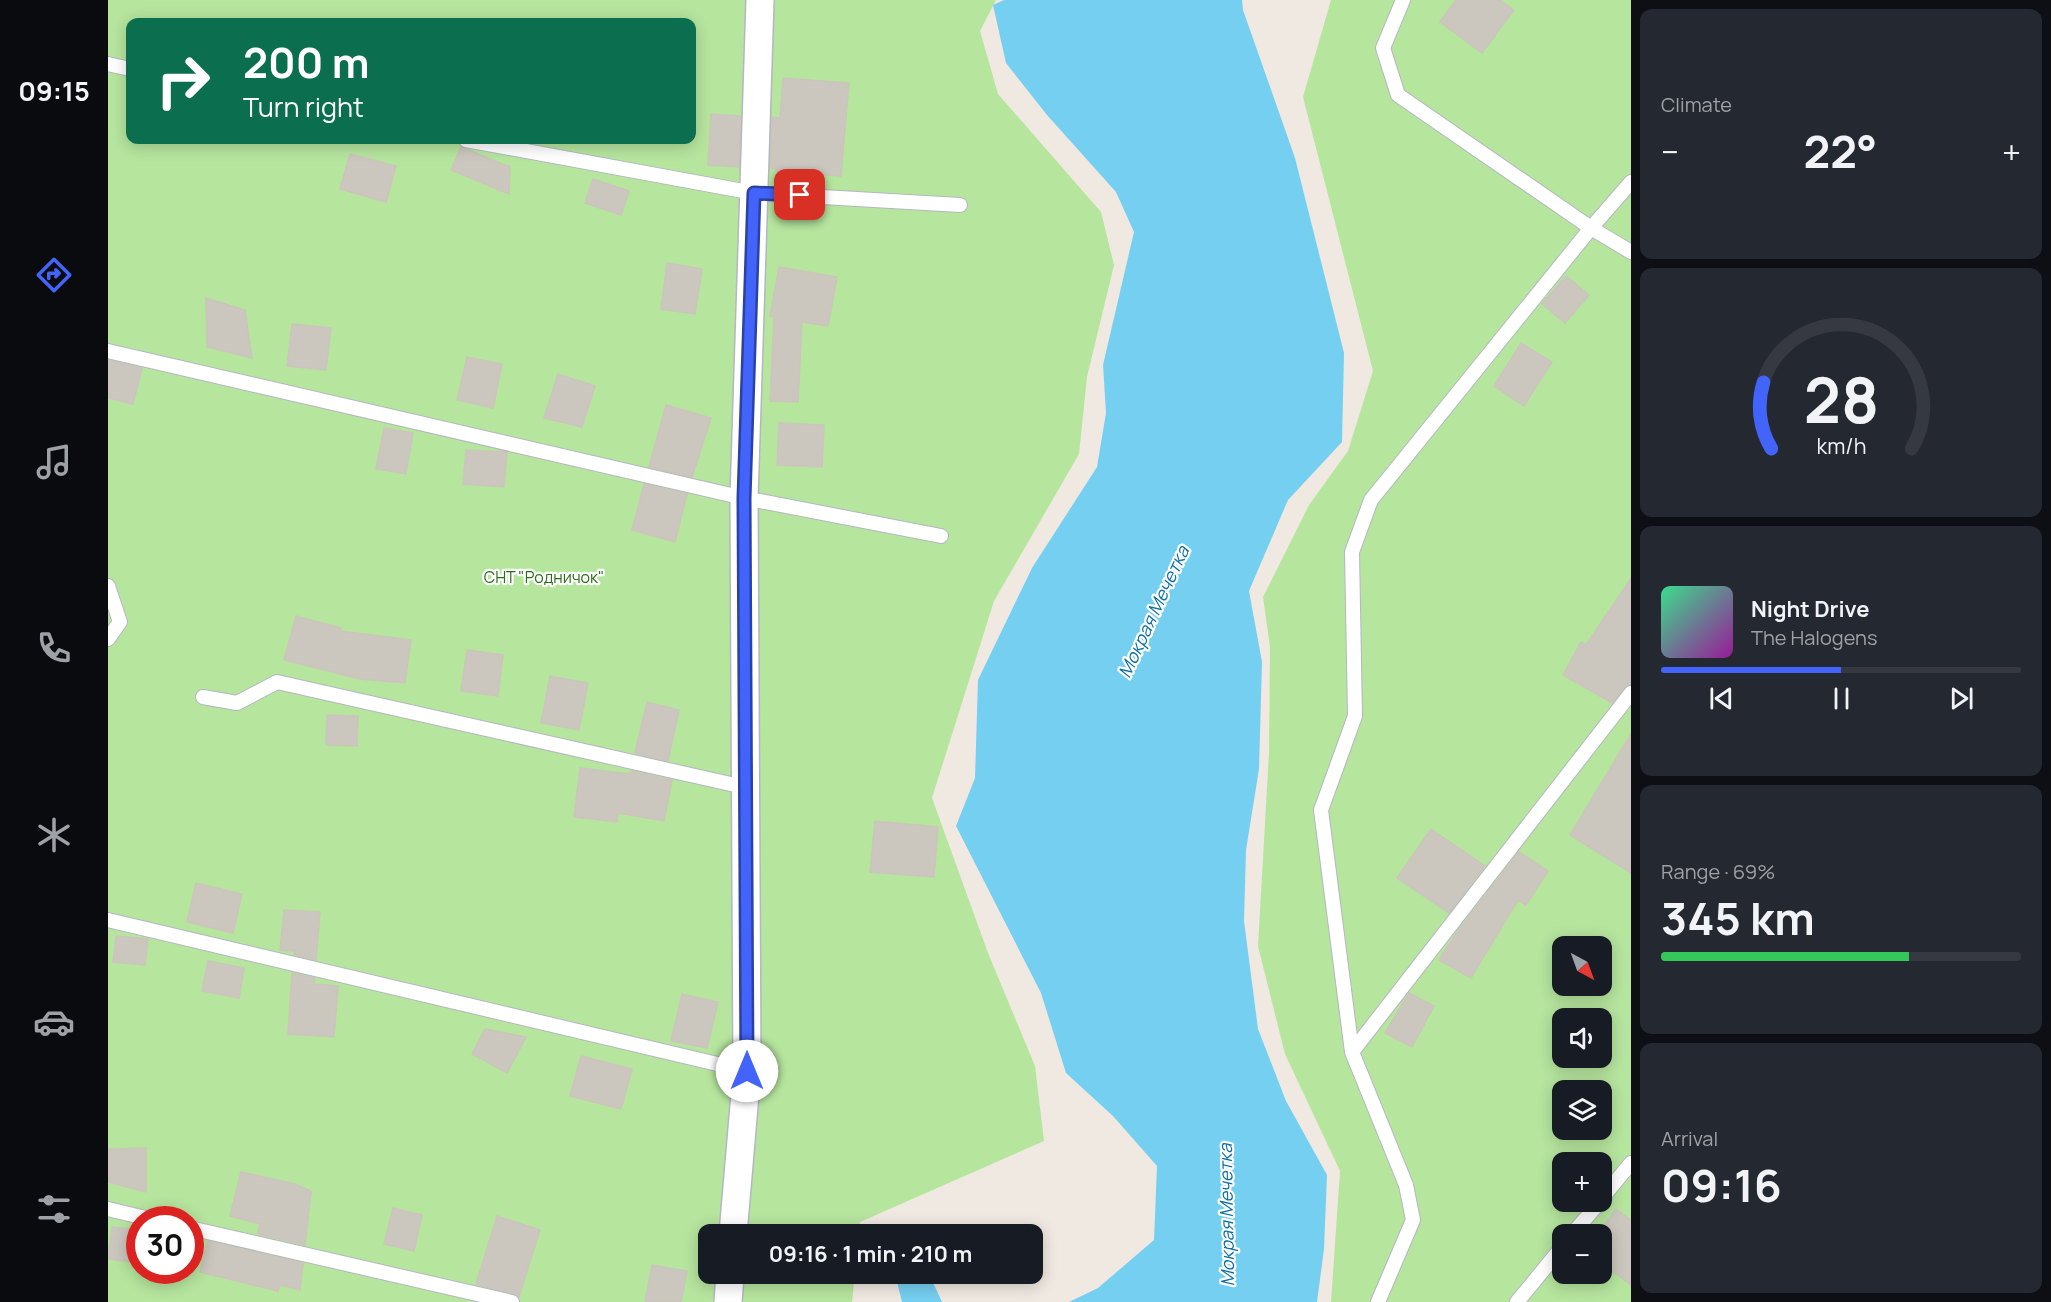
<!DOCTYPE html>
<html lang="en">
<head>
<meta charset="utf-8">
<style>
  body { margin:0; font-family:Manrope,sans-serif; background:#242831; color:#f1f3f6; height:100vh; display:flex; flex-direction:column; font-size:22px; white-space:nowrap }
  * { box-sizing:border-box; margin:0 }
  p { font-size:20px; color:#9ea1a6 }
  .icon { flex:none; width:33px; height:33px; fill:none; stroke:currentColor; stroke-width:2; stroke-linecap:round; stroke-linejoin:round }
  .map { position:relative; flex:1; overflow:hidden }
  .side { display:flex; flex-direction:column; gap:9px; padding:9px; background:#0d0f14; width:420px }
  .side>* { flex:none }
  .hud { position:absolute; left:18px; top:18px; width:570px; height:126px; border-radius:12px; box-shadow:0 3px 15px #0003; background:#0b6e4f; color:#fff; overflow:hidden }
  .needle { width:39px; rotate:139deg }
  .controls { position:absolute; left:1444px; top:936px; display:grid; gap:12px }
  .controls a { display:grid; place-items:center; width:60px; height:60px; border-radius:12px; background:#171b24; box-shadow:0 3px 15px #0003; font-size:30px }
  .speed { position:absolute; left:18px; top:1206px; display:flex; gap:12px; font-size:30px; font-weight:700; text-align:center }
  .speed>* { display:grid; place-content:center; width:78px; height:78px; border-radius:50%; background:#171b24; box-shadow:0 3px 15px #0003; line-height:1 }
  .speed .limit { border:9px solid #d22; background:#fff; color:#111 }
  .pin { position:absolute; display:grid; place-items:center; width:51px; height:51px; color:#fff; margin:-26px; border-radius:12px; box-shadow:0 3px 9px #0006 }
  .me { position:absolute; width:66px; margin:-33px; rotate:0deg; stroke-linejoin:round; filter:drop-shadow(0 0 4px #0008) }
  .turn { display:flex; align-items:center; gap:21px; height:126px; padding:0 18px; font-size:27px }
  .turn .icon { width:78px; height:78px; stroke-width:2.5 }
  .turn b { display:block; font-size:42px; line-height:51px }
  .big { font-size:45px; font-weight:700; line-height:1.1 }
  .side .tile { flex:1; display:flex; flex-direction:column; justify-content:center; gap:9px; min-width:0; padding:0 21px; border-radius:12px; background:#242831 }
  .side .dial { align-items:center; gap:0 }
  .dial svg { height:156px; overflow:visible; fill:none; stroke:#363941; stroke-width:7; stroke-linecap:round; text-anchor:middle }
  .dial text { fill:#f1f3f6; stroke:none }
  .song { display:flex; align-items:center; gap:18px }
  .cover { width:72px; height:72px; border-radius:9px; background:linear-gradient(135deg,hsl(150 70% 55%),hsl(300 70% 35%)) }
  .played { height:6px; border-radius:3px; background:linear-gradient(90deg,#4264fb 50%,#363941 50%) }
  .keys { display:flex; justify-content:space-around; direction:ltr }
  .heat { display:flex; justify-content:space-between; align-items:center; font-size:33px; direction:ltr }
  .charge { height:9px; border-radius:4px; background:linear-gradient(90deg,#34c759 69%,#363941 0) }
  .trip { position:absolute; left:590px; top:1224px; width:345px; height:60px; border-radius:12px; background:#171b24; box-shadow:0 3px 15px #0003; font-weight:700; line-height:60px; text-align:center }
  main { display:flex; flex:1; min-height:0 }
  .tabs { display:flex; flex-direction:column; width:108px; justify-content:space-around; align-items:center; background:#090b0e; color:#9ea1a6 }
  .tabs .icon { width:42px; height:42px }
  .tabs .selected { color:#4264fb }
  .tabs b { font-size:27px; color:#f1f3f6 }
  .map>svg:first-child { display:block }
</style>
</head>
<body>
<main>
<nav class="tabs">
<b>09:15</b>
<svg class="icon selected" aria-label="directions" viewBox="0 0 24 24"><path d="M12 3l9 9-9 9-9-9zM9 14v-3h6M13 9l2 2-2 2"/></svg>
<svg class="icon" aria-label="music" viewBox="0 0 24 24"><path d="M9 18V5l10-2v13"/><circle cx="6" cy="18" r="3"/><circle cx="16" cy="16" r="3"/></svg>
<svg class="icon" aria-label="phone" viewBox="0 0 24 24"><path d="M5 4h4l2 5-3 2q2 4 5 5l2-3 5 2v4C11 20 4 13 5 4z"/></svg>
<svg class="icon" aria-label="climate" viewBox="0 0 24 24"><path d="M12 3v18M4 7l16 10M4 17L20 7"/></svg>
<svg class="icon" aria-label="car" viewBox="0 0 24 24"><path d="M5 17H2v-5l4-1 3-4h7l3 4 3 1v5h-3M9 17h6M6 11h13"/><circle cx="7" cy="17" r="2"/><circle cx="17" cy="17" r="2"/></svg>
<svg class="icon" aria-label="filters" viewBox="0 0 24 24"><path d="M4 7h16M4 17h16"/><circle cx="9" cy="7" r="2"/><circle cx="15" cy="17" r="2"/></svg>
</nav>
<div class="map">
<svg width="1523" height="1302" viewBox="0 0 1523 1302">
  <rect width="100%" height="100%" fill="#efe9e1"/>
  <g fill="#b6e59e" fill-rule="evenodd">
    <path d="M 0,0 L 888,0 L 872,31 L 890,94 L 993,212 L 1006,265 L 979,377 L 971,454 L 886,601 L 824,798 L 880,953 L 927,1066 L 936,1141 L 752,1222 L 751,1234 L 600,1234 L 600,1274 L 747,1274 L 744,1302 L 0,1302 ZM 22,22 L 584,22 L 584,140 L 22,140 ZM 32,1220 L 82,1220 L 82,1270 L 32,1270 Z"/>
    <path d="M 1223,0 L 1523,0 L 1523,1302 L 1223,1302 L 1232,1171 L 1177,1054 L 1150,946 L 1161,753 L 1162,647 L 1155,597 L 1201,505 L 1240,451 L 1265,371 L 1195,97 ZM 1455,946 L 1494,946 L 1494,986 L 1455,986 ZM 1455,1018 L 1494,1018 L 1494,1058 L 1455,1058 ZM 1455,1090 L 1494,1090 L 1494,1130 L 1455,1130 ZM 1455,1162 L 1494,1162 L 1494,1202 L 1455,1202 ZM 1455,1234 L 1494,1234 L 1494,1274 L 1455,1274 Z"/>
  </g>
  <g fill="#75cff0">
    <polygon points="896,0 1134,0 1135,10 1187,158 1236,353 1234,442 1180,500 1141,591 1154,662 1151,769 1138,850 1136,921 1150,1029 1178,1101 1219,1175 1216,1249 1209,1302 961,1302 990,1288 1046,1240 1049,1166 1005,1116 958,1073 933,993 848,826 867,778 870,680 924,568 989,467 998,413 995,365 1026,232 1008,192 939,115 898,63 885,5"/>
    <polygon points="787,1274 821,1274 834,1302 794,1302"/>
  </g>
  <g fill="#cbc7bf" stroke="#cbc5ba" stroke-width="1.5">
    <polygon points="1348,0 1392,0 1406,10 1374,53 1332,22"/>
    <polygon points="675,78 741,83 733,176 668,171 668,169 662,168 664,117 672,118"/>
    <polygon points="603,114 633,116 631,167 600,165"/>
    <polygon points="353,147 402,167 401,194 343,170"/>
    <polygon points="242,154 288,166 278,202 232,189"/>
    <polygon points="485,179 521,191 513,215 477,203"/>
    <polygon points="559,263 594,269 587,314 553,309"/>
    <polygon points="671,267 729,277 720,326 694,322 690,402 662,401 666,317 662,316"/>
    <polygon points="1458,276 1481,295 1457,323 1434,304"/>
    <polygon points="98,298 137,310 144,358 99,347"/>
    <polygon points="184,324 223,328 218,370 179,366"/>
    <polygon points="1413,343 1444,362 1416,406 1386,386"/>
    <polygon points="359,357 394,364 385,408 349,400"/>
    <polygon points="0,360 34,368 25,404 0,398"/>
    <polygon points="450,374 487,386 474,427 436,418"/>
    <polygon points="558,405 603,418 584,477 541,467"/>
    <polygon points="671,423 716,425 714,467 669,465"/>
    <polygon points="276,428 305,433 298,474 268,469"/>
    <polygon points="358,450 399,452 396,487 355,484"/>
    <polygon points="536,484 579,494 567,542 524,530"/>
    <polygon points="1523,578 1523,684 1516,687 1504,703 1455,675 1473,642 1478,645"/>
    <polygon points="188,616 233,628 232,631 303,640 297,683 252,679 176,660"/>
    <polygon points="359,650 395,655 390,696 353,691"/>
    <polygon points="442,676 480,683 471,730 433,723"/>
    <polygon points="539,702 571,710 560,761 527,753"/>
    <polygon points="219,715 250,716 249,746 218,745"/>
    <polygon points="1523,734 1523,873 1462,835"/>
    <polygon points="472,768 522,774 523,771 564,780 556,821 510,813 509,822 466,817"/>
    <polygon points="767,821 830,827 826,877 762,872"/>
    <polygon points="1323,829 1377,866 1341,913 1289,878"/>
    <polygon points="1411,852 1440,871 1418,905 1410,900 1363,978 1331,960 1347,935"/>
    <polygon points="88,883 134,894 125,933 79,922"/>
    <polygon points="176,910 212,912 208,960 186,955 186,951 172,950"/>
    <polygon points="8,936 40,939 37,965 5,962"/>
    <polygon points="100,961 136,968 131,998 94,991"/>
    <polygon points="184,973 207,978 206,984 230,986 226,1037 180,1034"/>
    <polygon points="1301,993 1326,1006 1304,1047 1277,1033"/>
    <polygon points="574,994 610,1002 599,1048 563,1041"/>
    <polygon points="377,1029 418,1037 399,1073 364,1054"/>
    <polygon points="473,1056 524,1069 513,1109 462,1096"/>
    <polygon points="38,1148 38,1192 0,1182 0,1149"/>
    <polygon points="133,1172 187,1184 203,1191 197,1245 150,1234 152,1224 122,1216"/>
    <polygon points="285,1208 314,1215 306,1251 276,1244"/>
    <polygon points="1508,1209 1523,1220 1523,1285 1494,1263 1494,1228"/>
    <polygon points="389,1216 432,1230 411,1297 368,1284"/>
    <polygon points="4,1227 32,1230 32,1263 0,1259"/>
    <polygon points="100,1241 195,1263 192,1290 172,1285 170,1291 92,1272"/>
    <polygon points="544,1265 579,1271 573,1302 537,1302"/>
  </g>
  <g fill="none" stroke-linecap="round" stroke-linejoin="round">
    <g stroke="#b4b7c1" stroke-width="16">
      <g id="service">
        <polyline points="0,64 22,69"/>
        <polyline points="358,140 646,193 852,205"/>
        <polyline points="1523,182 1483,228 1523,252"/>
        <polyline points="0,351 636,498 833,536"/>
        <polyline points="0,586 12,622 0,639"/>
        <polyline points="95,697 129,703 169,682 636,787"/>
        <polyline points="0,920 639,1071"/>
        <polyline points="1244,1052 1523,693"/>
        <polyline points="1494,1198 1523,1163"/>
        <polyline points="0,1209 46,1220"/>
        <polyline points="82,1228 404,1302"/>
        <polyline points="1464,1234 1492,1202"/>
        <polyline points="1270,1302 1305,1220 1298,1185 1244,1052 1213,810 1247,716 1244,552 1263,500 1483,228 1290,95 1275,48 1295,0"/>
        <polyline points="1409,1302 1455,1246"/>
      </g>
    </g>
    <g stroke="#b4b7c1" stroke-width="30">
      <g id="minor">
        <polyline points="625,1234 639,1071 636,498 652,0"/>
        <polyline points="620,1302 622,1274"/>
      </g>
    </g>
    <use href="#service" stroke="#fff" stroke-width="14"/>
    <use href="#minor" stroke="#fff" stroke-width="27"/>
  </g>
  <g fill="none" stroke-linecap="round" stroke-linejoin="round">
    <g stroke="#2b41a3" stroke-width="15">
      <polyline id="route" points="639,1071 636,498 646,193 692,195"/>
    </g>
    <use href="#route" stroke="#4264fb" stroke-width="10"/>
  </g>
  <g text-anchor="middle" stroke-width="4.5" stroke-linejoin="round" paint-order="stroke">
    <g font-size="16" fill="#2c6e1b" stroke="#fff">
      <text x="436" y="583">СНТ "Родничок"</text>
    </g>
    <g font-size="18" font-style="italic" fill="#0d6fa3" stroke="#fff">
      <text transform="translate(1046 612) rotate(-65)" y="6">Мокрая Мечетка</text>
      <text transform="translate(1119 1215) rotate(-91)" y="6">Мокрая Мечетка</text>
    </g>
  </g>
</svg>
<div class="controls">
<a><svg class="needle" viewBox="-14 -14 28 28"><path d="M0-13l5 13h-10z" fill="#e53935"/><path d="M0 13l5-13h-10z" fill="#9ea1a6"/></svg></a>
<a><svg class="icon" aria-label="sound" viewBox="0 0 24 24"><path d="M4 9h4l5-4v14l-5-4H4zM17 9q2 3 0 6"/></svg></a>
<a><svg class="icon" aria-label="layers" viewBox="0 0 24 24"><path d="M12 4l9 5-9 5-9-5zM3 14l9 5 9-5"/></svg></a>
<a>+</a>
<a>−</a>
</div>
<div class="speed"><div class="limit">30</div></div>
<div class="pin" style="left:692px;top:195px;background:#d93025"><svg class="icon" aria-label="arrive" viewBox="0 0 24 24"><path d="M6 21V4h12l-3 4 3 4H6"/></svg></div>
<svg class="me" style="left:639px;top:1071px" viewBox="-20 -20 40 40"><circle r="19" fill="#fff"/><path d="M0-13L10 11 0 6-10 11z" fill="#4264fb"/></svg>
<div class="trip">09:16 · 1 min · 210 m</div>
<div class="hud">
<div class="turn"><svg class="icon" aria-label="right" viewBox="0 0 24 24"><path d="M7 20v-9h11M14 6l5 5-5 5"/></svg><div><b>200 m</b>Turn right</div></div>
</div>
</div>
<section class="side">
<div class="tile"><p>Climate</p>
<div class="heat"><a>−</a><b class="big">22°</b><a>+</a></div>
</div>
<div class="tile dial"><svg viewBox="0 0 100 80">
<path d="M14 69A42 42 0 1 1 86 69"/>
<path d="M14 69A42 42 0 0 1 10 35" stroke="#4264fb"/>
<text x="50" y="56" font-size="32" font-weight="700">28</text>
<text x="50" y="72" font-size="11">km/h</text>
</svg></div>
<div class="tile">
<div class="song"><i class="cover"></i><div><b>Night Drive</b><p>The Halogens</p></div></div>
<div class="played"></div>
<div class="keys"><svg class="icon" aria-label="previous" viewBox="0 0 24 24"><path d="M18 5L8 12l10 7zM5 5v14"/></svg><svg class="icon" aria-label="pause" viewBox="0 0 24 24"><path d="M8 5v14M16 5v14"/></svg><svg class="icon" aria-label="next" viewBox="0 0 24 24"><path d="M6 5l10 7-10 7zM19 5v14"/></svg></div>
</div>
<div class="tile"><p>Range · 69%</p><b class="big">345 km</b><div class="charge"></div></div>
<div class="tile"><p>Arrival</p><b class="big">09:16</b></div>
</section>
</main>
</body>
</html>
